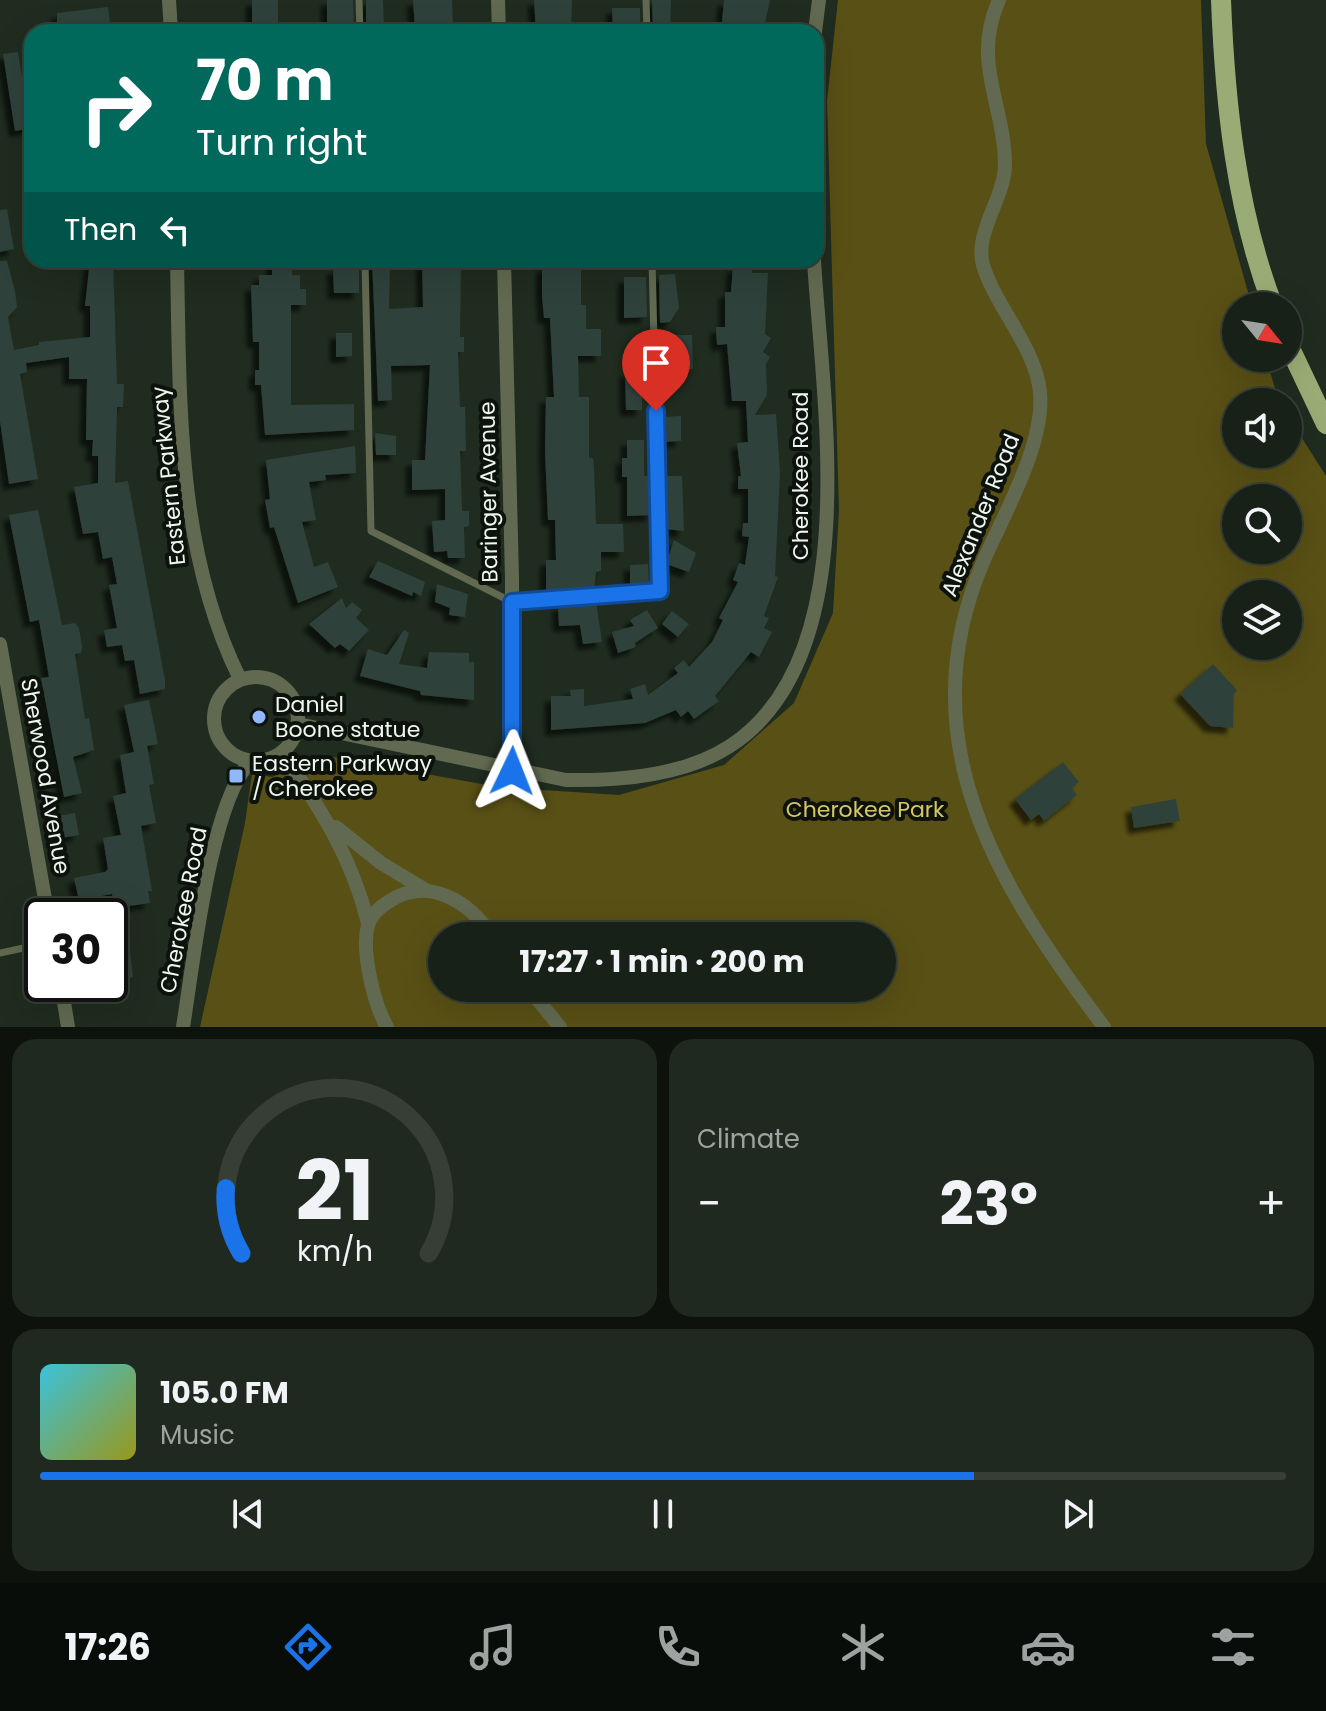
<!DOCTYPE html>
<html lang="en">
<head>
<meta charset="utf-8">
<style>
  body { margin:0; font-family:Poppins,sans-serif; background:#202920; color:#f1f3f6; height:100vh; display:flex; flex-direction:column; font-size:30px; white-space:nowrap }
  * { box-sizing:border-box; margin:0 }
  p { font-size:26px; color:#9ea3a1 }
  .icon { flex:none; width:44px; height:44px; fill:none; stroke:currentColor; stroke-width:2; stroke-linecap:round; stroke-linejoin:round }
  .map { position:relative; height:1027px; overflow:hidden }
  .sheet { display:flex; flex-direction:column; gap:12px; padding:12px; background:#0d120d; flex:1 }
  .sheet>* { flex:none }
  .banner { position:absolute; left:24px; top:24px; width:800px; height:244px; border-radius:24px; box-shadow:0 8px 32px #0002,0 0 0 2px #363e36; background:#00695c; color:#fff; overflow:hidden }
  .needle { width:52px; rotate:120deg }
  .controls { position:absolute; left:1222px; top:292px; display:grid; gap:16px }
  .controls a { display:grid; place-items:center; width:80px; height:80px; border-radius:50%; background:#172117; box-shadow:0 8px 32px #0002,0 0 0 2px #363e36; font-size:40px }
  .speed { position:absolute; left:24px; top:898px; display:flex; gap:16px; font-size:40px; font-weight:700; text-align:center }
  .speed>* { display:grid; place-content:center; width:104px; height:104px; border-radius:50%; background:#172117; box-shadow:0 8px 32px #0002,0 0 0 2px #363e36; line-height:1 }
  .speed .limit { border:4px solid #111; border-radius:12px; background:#fff; color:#111 }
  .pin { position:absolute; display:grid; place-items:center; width:68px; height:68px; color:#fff; margin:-82px -34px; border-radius:50% 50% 50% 0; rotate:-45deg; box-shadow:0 0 8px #0007 }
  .pin .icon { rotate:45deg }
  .me { position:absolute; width:88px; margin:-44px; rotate:2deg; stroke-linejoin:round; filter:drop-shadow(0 0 6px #0008) }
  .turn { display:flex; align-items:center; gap:28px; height:168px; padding:0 40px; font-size:36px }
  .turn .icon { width:104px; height:104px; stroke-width:2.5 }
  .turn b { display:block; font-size:56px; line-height:68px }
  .then { display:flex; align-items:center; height:76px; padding:0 40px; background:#0003; gap:16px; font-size:30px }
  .big { font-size:60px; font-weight:700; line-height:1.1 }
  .sheet .widget { flex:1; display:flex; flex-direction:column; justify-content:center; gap:12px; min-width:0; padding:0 28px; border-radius:24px; background:#202920 }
  .sheet .dial { align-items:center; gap:0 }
  .dial svg { height:208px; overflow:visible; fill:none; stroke:#363e36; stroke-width:7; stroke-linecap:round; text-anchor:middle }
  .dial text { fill:#f1f3f6; stroke:none }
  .song { display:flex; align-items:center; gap:24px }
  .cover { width:96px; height:96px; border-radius:12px; background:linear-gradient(135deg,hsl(190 70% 55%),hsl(60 70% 35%)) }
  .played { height:8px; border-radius:4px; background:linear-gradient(90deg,#1a73e8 75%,#363e36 75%) }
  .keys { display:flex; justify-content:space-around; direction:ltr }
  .heat { display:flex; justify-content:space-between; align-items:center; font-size:44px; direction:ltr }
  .sheet .tiles { flex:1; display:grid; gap:12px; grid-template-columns:1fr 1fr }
  .widget:last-child { grid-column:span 2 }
  .trip { position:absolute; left:428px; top:922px; width:468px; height:80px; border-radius:40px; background:#172117; box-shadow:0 8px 32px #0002,0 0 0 2px #363e36; font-weight:700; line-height:80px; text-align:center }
  .tab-bar { display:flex; height:128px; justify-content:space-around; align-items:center; background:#090d09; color:#9ea3a1 }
  .tab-bar .icon { width:56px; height:56px }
  .tab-bar .on { color:#1a73e8 }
  .tab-bar b { font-size:36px; color:#f1f3f6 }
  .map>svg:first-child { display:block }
</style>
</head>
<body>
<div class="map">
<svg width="1326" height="1027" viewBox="0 0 1326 1027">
  <defs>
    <filter id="shadow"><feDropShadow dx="-6" dy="6" stdDeviation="2" flood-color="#0009"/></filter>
  </defs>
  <rect width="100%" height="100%" fill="#1f2c1f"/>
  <path fill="#595015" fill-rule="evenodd" d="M 838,0 L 1201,0 L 1206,144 L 1252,306 L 1236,306 L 1236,358 L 1266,358 L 1279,402 L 1236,402 L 1236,454 L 1288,454 L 1288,416 L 1326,476 L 1326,1027 L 200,1027 L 245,823 L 252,774 L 272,777 L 322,755 L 498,787 L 619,795 L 724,765 L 794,703 L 833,613 L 839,510 L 827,101 ZM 1236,498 L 1288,498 L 1288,550 L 1236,550 ZM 1236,594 L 1288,594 L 1288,646 L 1236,646 ZM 442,936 L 882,936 L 882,988 L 442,988 Z"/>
  <g fill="#2e423a" filter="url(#shadow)">
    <rect x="252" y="0" width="26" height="32"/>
    <polygon points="327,0 353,0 354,32 327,32"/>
    <polygon points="366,0 383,0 384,32 366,32"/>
    <polygon points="413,0 452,0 453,24 449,28 415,29"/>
    <polygon points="534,0 572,0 571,32 536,32"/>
    <polygon points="652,0 671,0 670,32 653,32"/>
    <polygon points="724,0 770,0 763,32 721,32"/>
    <polygon points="108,7 111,31 57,32 57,13"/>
    <polygon points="612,8 640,8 640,32 613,32"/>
    <polygon points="18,52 26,102 32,101 32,128 15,131 3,54"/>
    <polygon points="7,209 14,249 0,252 0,210"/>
    <polygon points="90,260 113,260 117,384 124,384 123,407 117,407 115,483 128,481 165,680 165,689 140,694 134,660 125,661 122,645 107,647 104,630 117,628 109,585 117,584 112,557 103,559 98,532 83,534 74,487 98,483 98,456 92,456 93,440 86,440 87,379 69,379 69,357 26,363 27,372 20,374 38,479 9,484 0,421 0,261 7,261 15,291 17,307 8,317 14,350 39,345 39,342 90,337 90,306 85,306"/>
    <polygon points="272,260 292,260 292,275 300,275 300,289 306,289 306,305 291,305 291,405 354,404 354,430 265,435 261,385 255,385 255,370 259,370 259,342 253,342 251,285 259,285 259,275 272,275"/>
    <polygon points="372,260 390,260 389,309 423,307 422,260 461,260 460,337 464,337 464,352 458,352 459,384 460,407 465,407 466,451 460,451 462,511 469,511 469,526 464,527 465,558 448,558 447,551 434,552 432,521 445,520 445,489 412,490 412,460 425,460 430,365 391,366 392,400 378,401"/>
    <polygon points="547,260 581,260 581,305 586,305 586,329 601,329 601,356 578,356 579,397 589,397 589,458 593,458 594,469 596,524 623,524 624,552 601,552 601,571 596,572 594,589 546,590 546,560 556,560 555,520 548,520 545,451 546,397 554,397 550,318 544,318 542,295 542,266 548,266"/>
    <polygon points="733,266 752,266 752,273 768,273 765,334 771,338 763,352 770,357 766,364 767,395 755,415 776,414 780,472 775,576 778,577 764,616 769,618 764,628 772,632 759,657 751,652 715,696 719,701 694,719 688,711 681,717 676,710 645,723 551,730 551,696 571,696 570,690 584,689 584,706 633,699 630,689 645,684 648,695 678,673 674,668 684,660 689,667 712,642 723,620 719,618 738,582 733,580 739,563 745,565 749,537 742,536 743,523 748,523 748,489 738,489 738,476 741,476 737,443 748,442 746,401 732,401 727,344 717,345 716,327 725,327 725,292 731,292"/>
    <polygon points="333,268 359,268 359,293 334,293"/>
    <polygon points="675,274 679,308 670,322 660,323 659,275"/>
    <polygon points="624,277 646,277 647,317 624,318"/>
    <polygon points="336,333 352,333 352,356 336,357"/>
    <polygon points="674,335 692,335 693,369 675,369"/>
    <polygon points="625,372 642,372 642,410 626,410"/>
    <polygon points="681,416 681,441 663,442 662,417"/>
    <polygon points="375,433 396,436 396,455 376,455"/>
    <polygon points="627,440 644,440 644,476 651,476 652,515 627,516 627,477 622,477 622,458 627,458"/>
    <polygon points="355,446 356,473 325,475 326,480 309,482 316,520 302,522 314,567 328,562 338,587 298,603 274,527 270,528 265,500 270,499 266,460"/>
    <polygon points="664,476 682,476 684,531 665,529"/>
    <polygon points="38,510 62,625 75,623 79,628 82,647 81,653 75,654 85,719 89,718 94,750 73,757 82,793 64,797 41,678 49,677 39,620 30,622 9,515"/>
    <polygon points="674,540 696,553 689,572 666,564"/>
    <polygon points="378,561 425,582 421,596 413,592 412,596 369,577"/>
    <polygon points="648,564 649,584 630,584 630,565"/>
    <polygon points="437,584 468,594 465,617 449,615 450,608 435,602"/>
    <polygon points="342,598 346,608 352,602 362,610 356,618 369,630 349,651 340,644 335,648 309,624"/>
    <polygon points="596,602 602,642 583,644 580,625 559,626 558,605"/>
    <polygon points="647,610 658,628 635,643 636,647 618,653 612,632 634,626 630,620"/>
    <polygon points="672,611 689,624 678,637 662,624"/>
    <polygon points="404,630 409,633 399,664 427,668 429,652 469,653 469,662 474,662 474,700 421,695 420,691 360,676 368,649 387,655"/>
    <polygon points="1213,664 1237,690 1234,694 1233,728 1210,726 1180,694"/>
    <polygon points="149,700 158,744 147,746 154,784 149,785 156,823 141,826 152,891 148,891 150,903 115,908 112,894 79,900 74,878 105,872 108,869 103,838 121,835 113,796 126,793 120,755 134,752 124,705"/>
    <polygon points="1063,762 1079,782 1072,788 1077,795 1044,821 1039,814 1031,820 1015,799"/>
    <polygon points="1176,799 1180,821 1134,828 1131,807"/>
    <polygon points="75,813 79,835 62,838 58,816"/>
    <polygon points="127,926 133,977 110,979 110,928"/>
  </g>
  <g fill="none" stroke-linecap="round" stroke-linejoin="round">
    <g stroke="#616a50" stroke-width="7">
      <polyline points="359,0 360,32"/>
      <polyline points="646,0 647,32"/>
      <polyline points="365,260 371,531 512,602 660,591 652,260"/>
      <polyline points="0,953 42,944"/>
    </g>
    <g stroke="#616a50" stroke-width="14">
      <polyline points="169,0 171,32"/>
      <polyline points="498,0 499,32"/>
      <path d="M 999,0 C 971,63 1005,104 1005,166 C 1004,199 974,233 983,265 C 996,308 1035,346 1040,392 C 1045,444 1004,514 983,562 C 907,742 998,886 1104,1027"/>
      <polyline points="815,32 819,0"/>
      <path d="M 177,260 C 180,402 176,550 240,679"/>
      <polyline points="504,260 512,577 512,771"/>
      <polyline points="0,644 48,916"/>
      <circle cx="256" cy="719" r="42"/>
      <path d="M 298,724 L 566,780 C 619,781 684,776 730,746 C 867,657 822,400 814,260"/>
      <path d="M 282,752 C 320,808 352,857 368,923"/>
      <polyline points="336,827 381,863 424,889"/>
      <polyline points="61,984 68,1027"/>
      <polyline points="528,988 560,1027"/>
      <path d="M 183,1027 C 193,966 210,803 250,762"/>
      <path d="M 387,1027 C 374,1004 361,952 368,925 C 371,915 380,907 388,902 C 427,875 469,901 492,936"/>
    </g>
    <g stroke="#9aac76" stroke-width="20">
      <path d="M 1221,0 C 1225,103 1236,209 1273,306"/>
      <polyline points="1288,344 1326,424"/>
    </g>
  </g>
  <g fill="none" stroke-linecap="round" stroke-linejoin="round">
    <g stroke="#114b97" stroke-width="20">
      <polyline id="route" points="512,771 512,602 660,591 656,411"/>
    </g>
    <use href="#route" stroke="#1a73e8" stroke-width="14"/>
  </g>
  <g fill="#8fb8fd" stroke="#0d120d" stroke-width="3">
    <circle cx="259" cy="717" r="8"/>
    <rect x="228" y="768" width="16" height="16" rx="4"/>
  </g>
  <g text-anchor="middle" stroke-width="8" stroke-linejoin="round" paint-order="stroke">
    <g font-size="22" fill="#eef7ef" stroke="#0d120d">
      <text transform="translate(168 476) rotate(-96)" y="8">Eastern Parkway</text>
      <text transform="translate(800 476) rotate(-90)" y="8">Cherokee Road</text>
      <text transform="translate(488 492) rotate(-91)" y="8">Baringer Avenue</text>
      <text transform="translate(980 515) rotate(-68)" y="8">Alexander Road</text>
      <text transform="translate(46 776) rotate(80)" y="8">Sherwood Avenue</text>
      <text transform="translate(183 910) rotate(-79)" y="8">Cherokee Road</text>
    </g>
    <g font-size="22" fill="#eef7ef" stroke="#0d120d" text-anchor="start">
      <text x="275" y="712">Daniel<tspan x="275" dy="25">Boone statue</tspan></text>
      <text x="252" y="771">Eastern Parkway<tspan x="252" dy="25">/ Cherokee</tspan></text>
    </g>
    <g font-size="22" fill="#d6c764" stroke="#0d120d">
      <text x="865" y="817">Cherokee Park</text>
    </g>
  </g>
</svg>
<div class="controls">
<a><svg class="needle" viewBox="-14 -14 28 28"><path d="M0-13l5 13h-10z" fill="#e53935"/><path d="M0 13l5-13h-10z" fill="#9ea3a1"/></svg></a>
<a><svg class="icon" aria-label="sound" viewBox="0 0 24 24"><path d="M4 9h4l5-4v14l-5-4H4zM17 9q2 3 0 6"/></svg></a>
<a><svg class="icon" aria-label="search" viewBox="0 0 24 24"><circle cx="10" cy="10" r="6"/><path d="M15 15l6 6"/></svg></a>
<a><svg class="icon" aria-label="layers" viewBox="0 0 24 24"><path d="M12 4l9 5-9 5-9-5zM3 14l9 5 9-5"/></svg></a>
</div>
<div class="speed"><div class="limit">30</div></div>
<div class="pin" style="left:656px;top:411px;background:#d93025"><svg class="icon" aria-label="arrive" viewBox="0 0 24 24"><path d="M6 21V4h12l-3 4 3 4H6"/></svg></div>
<svg class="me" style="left:512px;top:771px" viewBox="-20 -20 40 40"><path d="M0-17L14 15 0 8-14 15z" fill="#1a73e8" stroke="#fff" stroke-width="4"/></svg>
<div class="trip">17:27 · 1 min · 200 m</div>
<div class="banner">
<div class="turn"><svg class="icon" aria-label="right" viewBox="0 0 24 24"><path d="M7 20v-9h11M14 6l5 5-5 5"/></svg><div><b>70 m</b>Turn right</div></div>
<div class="then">Then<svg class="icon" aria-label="left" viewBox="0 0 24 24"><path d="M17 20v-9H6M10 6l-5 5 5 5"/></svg></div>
</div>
</div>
<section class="sheet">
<div class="tiles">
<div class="widget dial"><svg viewBox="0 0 100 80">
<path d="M14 69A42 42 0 1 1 86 69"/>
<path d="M14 69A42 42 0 0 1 8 44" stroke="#1a73e8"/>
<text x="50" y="56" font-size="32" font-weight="700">21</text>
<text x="50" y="72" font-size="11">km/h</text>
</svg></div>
<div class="widget"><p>Climate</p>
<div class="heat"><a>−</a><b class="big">23°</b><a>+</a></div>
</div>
<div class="widget">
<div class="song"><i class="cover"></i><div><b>105.0 FM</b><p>Music</p></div></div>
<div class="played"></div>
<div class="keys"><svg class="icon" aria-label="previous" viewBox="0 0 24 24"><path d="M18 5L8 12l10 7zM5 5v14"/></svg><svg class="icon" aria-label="pause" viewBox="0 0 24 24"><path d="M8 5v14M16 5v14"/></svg><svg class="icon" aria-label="next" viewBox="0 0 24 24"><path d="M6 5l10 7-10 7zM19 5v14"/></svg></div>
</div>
</div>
</section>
<nav class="tab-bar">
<b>17:26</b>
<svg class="icon on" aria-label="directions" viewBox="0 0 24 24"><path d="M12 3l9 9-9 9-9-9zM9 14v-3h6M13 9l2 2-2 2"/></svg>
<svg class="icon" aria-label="music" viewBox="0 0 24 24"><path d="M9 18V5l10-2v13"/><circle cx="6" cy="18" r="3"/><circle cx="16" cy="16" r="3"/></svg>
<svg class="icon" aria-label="phone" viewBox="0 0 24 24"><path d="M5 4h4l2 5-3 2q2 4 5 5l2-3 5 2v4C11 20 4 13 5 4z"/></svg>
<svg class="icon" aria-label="climate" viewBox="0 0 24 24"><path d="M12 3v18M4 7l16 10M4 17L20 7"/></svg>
<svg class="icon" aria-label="car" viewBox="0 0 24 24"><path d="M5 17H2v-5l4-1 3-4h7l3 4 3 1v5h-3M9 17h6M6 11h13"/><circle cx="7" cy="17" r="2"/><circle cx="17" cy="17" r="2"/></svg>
<svg class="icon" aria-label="filters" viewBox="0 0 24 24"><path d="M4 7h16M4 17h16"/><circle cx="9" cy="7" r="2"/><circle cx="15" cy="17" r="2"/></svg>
</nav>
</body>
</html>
